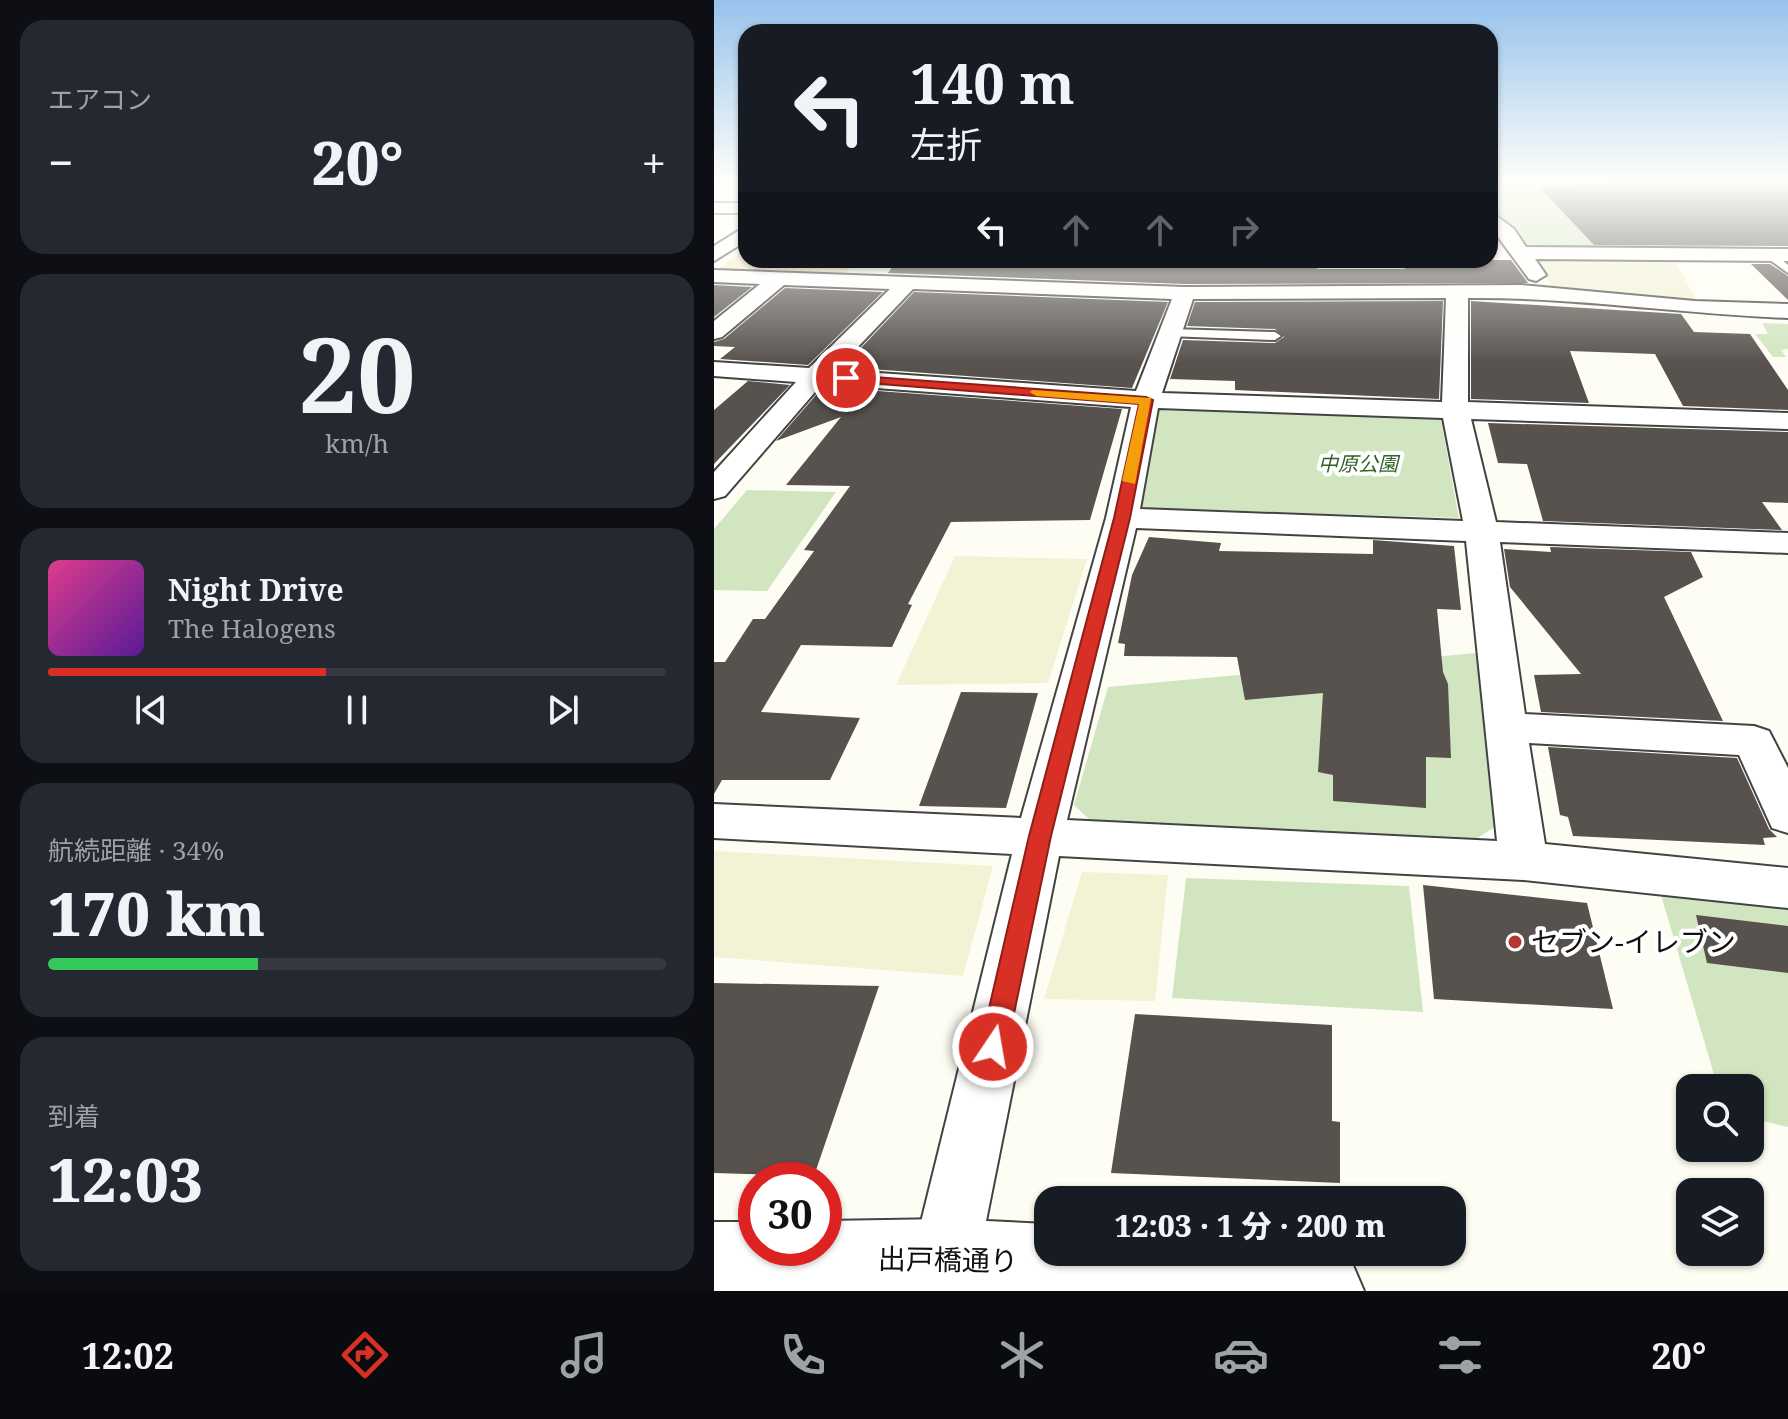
<!DOCTYPE html>
<html lang="ja">
<head>
<meta charset="utf-8">
<style>
  body { margin:0; font-family:"Noto Serif","Noto Sans JP",serif; background:#242831; color:#f1f3f6; height:100vh; display:flex; flex-direction:column; font-size:30px; white-space:nowrap }
  * { box-sizing:border-box; margin:0 }
  p { font-size:26px; color:#9ea1a6 }
  .icon { flex:none; width:44px; height:44px; fill:none; stroke:currentColor; stroke-width:2; stroke-linecap:round; stroke-linejoin:round }
  .map { position:relative; flex:1; overflow:hidden }
  .details { display:flex; flex-direction:column; gap:20px; padding:20px; background:#0d0f14; width:714px }
  .details>* { flex:none }
  .guide { position:absolute; left:24px; top:24px; width:760px; height:244px; border-radius:24px; box-shadow:0 2px 6px #0004; background:#171b24; color:#f1f3f6; overflow:hidden }
  .fabs { position:absolute; left:962px; top:1074px; display:grid; gap:16px }
  .fabs a { display:grid; place-items:center; width:88px; height:88px; border-radius:16px; background:#171b24; box-shadow:0 2px 6px #0004; font-size:40px }
  .speed { position:absolute; left:24px; top:1162px; display:flex; gap:16px; font-size:40px; font-weight:700; text-align:center }
  .speed>* { display:grid; place-content:center; width:104px; height:104px; border-radius:50%; background:#171b24; box-shadow:0 2px 6px #0004; line-height:1 }
  .speed .limit { border:12px solid #d22; background:#fff; color:#111 }
  .pin { position:absolute; display:grid; place-items:center; width:68px; height:68px; color:#fff; margin:-34px; border:4px solid #fff; border-radius:50%; box-shadow:0 2px 8px #0007 }
  .me { position:absolute; width:88px; margin:-44px; rotate:12deg; stroke-linejoin:round; filter:drop-shadow(0 0 6px #0008) }
  .turn { display:flex; align-items:center; gap:28px; height:168px; padding:0 40px; font-size:36px }
  .turn .icon { width:104px; height:104px; stroke-width:2.5 }
  .turn b { display:block; font-size:56px; line-height:68px }
  .lanes { display:flex; align-items:center; height:76px; padding:0 40px; background:#0003; justify-content:center; gap:40px; direction:ltr }
  .lanes .off { opacity:.35 }
  .big { font-size:60px; font-weight:800; line-height:1.1 }
  .details .widget { flex:1; display:flex; flex-direction:column; justify-content:center; gap:12px; min-width:0; padding:0 28px; border-radius:24px; background:#242831 }
  .details .dial { align-items:center; gap:0 }
  .dial b { font-size:104px; line-height:1 }
  .song { display:flex; align-items:center; gap:24px }
  .cover { width:96px; height:96px; border-radius:12px; background:linear-gradient(135deg,hsl(330 70% 55%),hsl(270 70% 35%)) }
  .played { height:8px; border-radius:4px; background:linear-gradient(90deg,#d93025 45%,#363941 45%) }
  .keys { display:flex; justify-content:space-around; direction:ltr }
  .heat { display:flex; justify-content:space-between; align-items:center; font-size:44px; direction:ltr }
  .charge { height:12px; border-radius:6px; background:linear-gradient(90deg,#34c759 34%,#363941 0) }
  .trip { position:absolute; left:320px; top:1186px; width:432px; height:80px; border-radius:24px; background:#171b24; box-shadow:0 2px 6px #0004; font-weight:800; line-height:80px; text-align:center }
  .tabs { display:flex; height:128px; justify-content:space-around; align-items:center; background:#090b0e; color:#9ea1a6 }
  .tabs .icon { width:56px; height:56px }
  .tabs .current { color:#d93025 }
  .tabs b { font-size:36px; color:#f1f3f6 }
  main { display:flex; flex:1; min-height:0 }
  .map>svg:first-child { display:block }
</style>
</head>
<body>
<main>
<section class="details">
<div class="widget"><p>エアコン</p>
<div class="heat"><a>−</a><b class="big">20°</b><a>+</a></div>
</div>
<div class="widget dial"><b>20</b><p>km/h</p></div>
<div class="widget">
<div class="song"><i class="cover"></i><div><b>Night Drive</b><p>The Halogens</p></div></div>
<div class="played"></div>
<div class="keys"><svg class="icon" aria-label="previous" viewBox="0 0 24 24"><path d="M18 5L8 12l10 7zM5 5v14"/></svg><svg class="icon" aria-label="pause" viewBox="0 0 24 24"><path d="M8 5v14M16 5v14"/></svg><svg class="icon" aria-label="next" viewBox="0 0 24 24"><path d="M6 5l10 7-10 7zM19 5v14"/></svg></div>
</div>
<div class="widget"><p>航続距離 · 34%</p><b class="big">170 km</b><div class="charge"></div></div>
<div class="widget"><p>到着</p><b class="big">12:03</b></div>
</section>
<div class="map">
<svg width="1074" height="1291" viewBox="0 0 1074 1291">
  <rect width="100%" height="100%" fill="#fefdf4"/>
  <g fill="#f2f2d5">
    <polygon points="959,256 986,307 843,292 817,257"/>
    <polygon points="241,556 373,559 334,683 182,685"/>
    <polygon points="0,851 279,866 249,976 0,957"/>
    <polygon points="368,872 454,875 441,1001 330,999"/>
  </g>
  <g fill="#d1e6c0">
    <polygon points="776,182 928,182 1019,252 813,250 776,210"/>
    <polygon points="1048,323 1074,324 1074,349 1067,350 1072,357 1059,357 1041,334 1054,334"/>
    <polygon points="434,407 726,415 745,518 401,507"/>
    <polygon points="33,490 122,492 53,591 0,590 0,529"/>
    <polygon points="762,653 782,826 756,843 380,824 360,805 394,687"/>
    <polygon points="472,878 695,886 709,1012 458,998"/>
    <polygon points="947,895 1074,907 1074,1127 1036,1118 1036,1088 1004,1088"/>
  </g>
  <polygon fill="#f5eec4" points="32,249 32,260 142,260 130,274 120,276 0,272"/>
  <g fill="#57524d">
    <polygon points="896,182 1074,182 1074,246 880,245 825,187"/>
    <polygon points="183,260 591,260 604,269 690,269 703,260 797,260 814,283 471,284 174,273"/>
    <polygon points="1037,264 1056,264 1074,276 1074,300"/>
    <polygon points="0,285 38,287 0,317"/>
    <polygon points="71,288 169,292 94,365 6,359 21,347 0,346 0,342 10,339"/>
    <polygon points="200,292 454,302 418,388 129,367"/>
    <polygon points="729,301 725,399 521,390 521,381 456,379 469,340 561,343 570,337 561,329 473,326 481,302"/>
    <polygon points="757,301 967,314 980,332 1036,334 1074,390 1074,410 969,406 941,354 856,351 875,403 757,399"/>
    <polygon points="34,381 76,385 0,464 0,410"/>
    <polygon points="109,387 408,409 376,520 237,522 194,604 198,605 178,647 87,645 47,712 146,718 116,780 8,780 0,794 0,662 11,662 39,619 51,619 100,551 90,550 136,486 72,485 127,417 62,441"/>
    <polygon points="774,423 1074,432 1074,503 1048,502 1068,530 829,521 813,464 784,463"/>
    <polygon points="435,537 507,543 505,551 659,554 659,540 740,546 747,610 723,609 729,672 734,684 737,758 712,757 712,808 619,801 619,775 604,772 609,693 531,700 523,657 410,656 411,644 404,643 418,575"/>
    <polygon points="836,547 977,552 989,577 950,597 1009,721 827,712 820,675 867,674 796,587 790,549 837,552"/>
    <polygon points="247,692 324,693 292,808 205,806"/>
    <polygon points="834,747 1023,758 1055,829 1063,837 1049,838 1051,845 859,836 854,817 846,815"/>
    <polygon points="709,885 873,903 899,1009 720,999"/>
    <polygon points="982,915 1074,926 1074,973 993,963"/>
    <polygon points="0,983 165,986 100,1176 0,1173"/>
    <polygon points="421,1014 618,1025 618,1121 626,1122 626,1183 397,1173"/>
  </g>
  <g fill="none" stroke-linecap="round" stroke-linejoin="round">
    <g stroke="#434343" stroke-width="4">
      <g id="service">
        <polygon points="1052,253 1060,253 1074,265 1074,273 1052,257"/>
        <polygon points="457,329 561,332 567,336 561,340 453,336 453,330"/>
      </g>
    </g>
    <g stroke="#434343" stroke-width="4">
      <g id="minor">
        <rect x="0" y="203" width="32" height="10"/>
        <polygon points="776,211 800,229 812,247 1074,249 1074,261 821,259 832,275 822,281 815,279 776,226"/>
        <polygon points="32,226 32,241 0,261 0,246"/>
        <polygon points="594,260 700,260 690,266 604,266"/>
        <path d="M 0,270 L 471,287 L 807,285 L 981,301 L 1074,304 L 1074,318 C 967,314 861,297 754,298 L 754,402 L 1074,413 L 1074,429 L 757,419 L 782,522 L 1074,533 L 1074,553 L 786,542 L 811,714 L 1040,726 L 1055,731 L 1074,768 L 1074,833 L 1058,828 L 1025,755 L 815,743 L 831,844 L 1074,868 L 1074,908 L 809,880 L 345,856 L 258,1291 L 190,1291 L 298,854 L 0,838 L 0,804 L 307,818 L 392,518 L 417,407 L 108,384 L 11,496 L 0,499 L 0,472 L 82,382 L 0,376 L 0,362 L 95,368 L 176,289 L 70,285 L 8,337 L 0,339 L 0,321 L 46,284 L 0,282 ZM 199,289 L 458,299 L 422,391 L 122,370 ZM 732,298 L 728,402 L 448,393 L 479,299 ZM 444,408 L 729,418 L 749,521 L 426,509 ZM 422,528 L 752,541 L 783,841 L 353,820 Z"/>
      </g>
    </g>
    <g stroke="#434343" stroke-width="4">
      <polygon id="tertiary" points="232,1219 334,1224 334,1252 612,1252 638,1263 650,1291 0,1291 0,1222 42,1222 42,1248 110,1248 110,1221"/>
    </g>
    <use href="#service" fill="#fff" fill-rule="evenodd"/>
    <use href="#minor" fill="#fff" fill-rule="evenodd"/>
    <use href="#tertiary" fill="#fff" fill-rule="evenodd"/>
  </g>
  <linearGradient id="sky" x2="0" y2="1"><stop stop-color="#97c3ec"/><stop offset="0.5" stop-color="#fffefa"/><stop offset="1" stop-color="#fffefa" stop-opacity="0"/></linearGradient>
  <rect width="1074" height="363" fill="url(#sky)"/>
  <polygon fill="#d93025" stroke="#8d1f18" stroke-width="2" points="132,375 432,397 439,400 416,518 337,836 293,1047 289,1056 279,1059 270,1056 266,1047 315,836 400,518 425,404 128,381 128,376"/>
  <polygon fill="#f59e0b" points="318,390 437,398 421,484 408,481 425,404 322,396 316,392"/>
  <circle fill="#b33834" stroke="#fff" stroke-width="3" cx="801" cy="942" r="8"/>
  <g text-anchor="middle" stroke-width="8" stroke-linejoin="round" paint-order="stroke">
    <g font-size="20" font-style="italic" fill="#2e6226" stroke="#fff">
      <text x="644" y="471">中原公園</text>
    </g>
    <g font-size="28" fill="#101010" stroke="#fff" text-anchor="start">
      <text x="817" y="952">セブン-イレブン</text>
    </g>
    <g font-size="28" fill="#101010" stroke="#fff">
      <text transform="translate(234 1260) rotate(1)" y="10">出戸橋通り</text>
    </g>
  </g>
</svg>
<div class="fabs">
<a><svg class="icon" aria-label="search" viewBox="0 0 24 24"><circle cx="10" cy="10" r="6"/><path d="M15 15l6 6"/></svg></a>
<a><svg class="icon" aria-label="layers" viewBox="0 0 24 24"><path d="M12 4l9 5-9 5-9-5zM3 14l9 5 9-5"/></svg></a>
</div>
<div class="speed"><div class="limit">30</div></div>
<div class="pin" style="left:132px;top:378px;background:#d93025"><svg class="icon" aria-label="arrive" viewBox="0 0 24 24"><path d="M6 21V4h12l-3 4 3 4H6"/></svg></div>
<svg class="me" style="left:279px;top:1047px" viewBox="-20 -20 40 40"><circle r="17" fill="#d93025" stroke="#fff" stroke-width="3"/><path d="M0-11L8 9 0 5-8 9z" fill="#fff"/></svg>
<div class="trip">12:03 · 1 分 · 200 m</div>
<div class="guide">
<div class="turn"><svg class="icon" aria-label="left" viewBox="0 0 24 24"><path d="M17 20v-9H6M10 6l-5 5 5 5"/></svg><div><b>140 m</b>左折</div></div>
<div class="lanes"><svg class="icon" aria-label="left" viewBox="0 0 24 24"><path d="M17 20v-9H6M10 6l-5 5 5 5"/></svg><svg class="icon off" aria-label="ahead" viewBox="0 0 24 24"><path d="M12 20V5M6 11l6-6 6 6"/></svg><svg class="icon off" aria-label="ahead" viewBox="0 0 24 24"><path d="M12 20V5M6 11l6-6 6 6"/></svg><svg class="icon off" aria-label="right" viewBox="0 0 24 24"><path d="M7 20v-9h11M14 6l5 5-5 5"/></svg></div>
</div>
</div>
</main>
<nav class="tabs">
<b>12:02</b>
<svg class="icon current" aria-label="directions" viewBox="0 0 24 24"><path d="M12 3l9 9-9 9-9-9zM9 14v-3h6M13 9l2 2-2 2"/></svg>
<svg class="icon" aria-label="music" viewBox="0 0 24 24"><path d="M9 18V5l10-2v13"/><circle cx="6" cy="18" r="3"/><circle cx="16" cy="16" r="3"/></svg>
<svg class="icon" aria-label="phone" viewBox="0 0 24 24"><path d="M5 4h4l2 5-3 2q2 4 5 5l2-3 5 2v4C11 20 4 13 5 4z"/></svg>
<svg class="icon" aria-label="climate" viewBox="0 0 24 24"><path d="M12 3v18M4 7l16 10M4 17L20 7"/></svg>
<svg class="icon" aria-label="car" viewBox="0 0 24 24"><path d="M5 17H2v-5l4-1 3-4h7l3 4 3 1v5h-3M9 17h6M6 11h13"/><circle cx="7" cy="17" r="2"/><circle cx="17" cy="17" r="2"/></svg>
<svg class="icon" aria-label="filters" viewBox="0 0 24 24"><path d="M4 7h16M4 17h16"/><circle cx="9" cy="7" r="2"/><circle cx="15" cy="17" r="2"/></svg>
<b>20°</b>
</nav>
</body>
</html>
